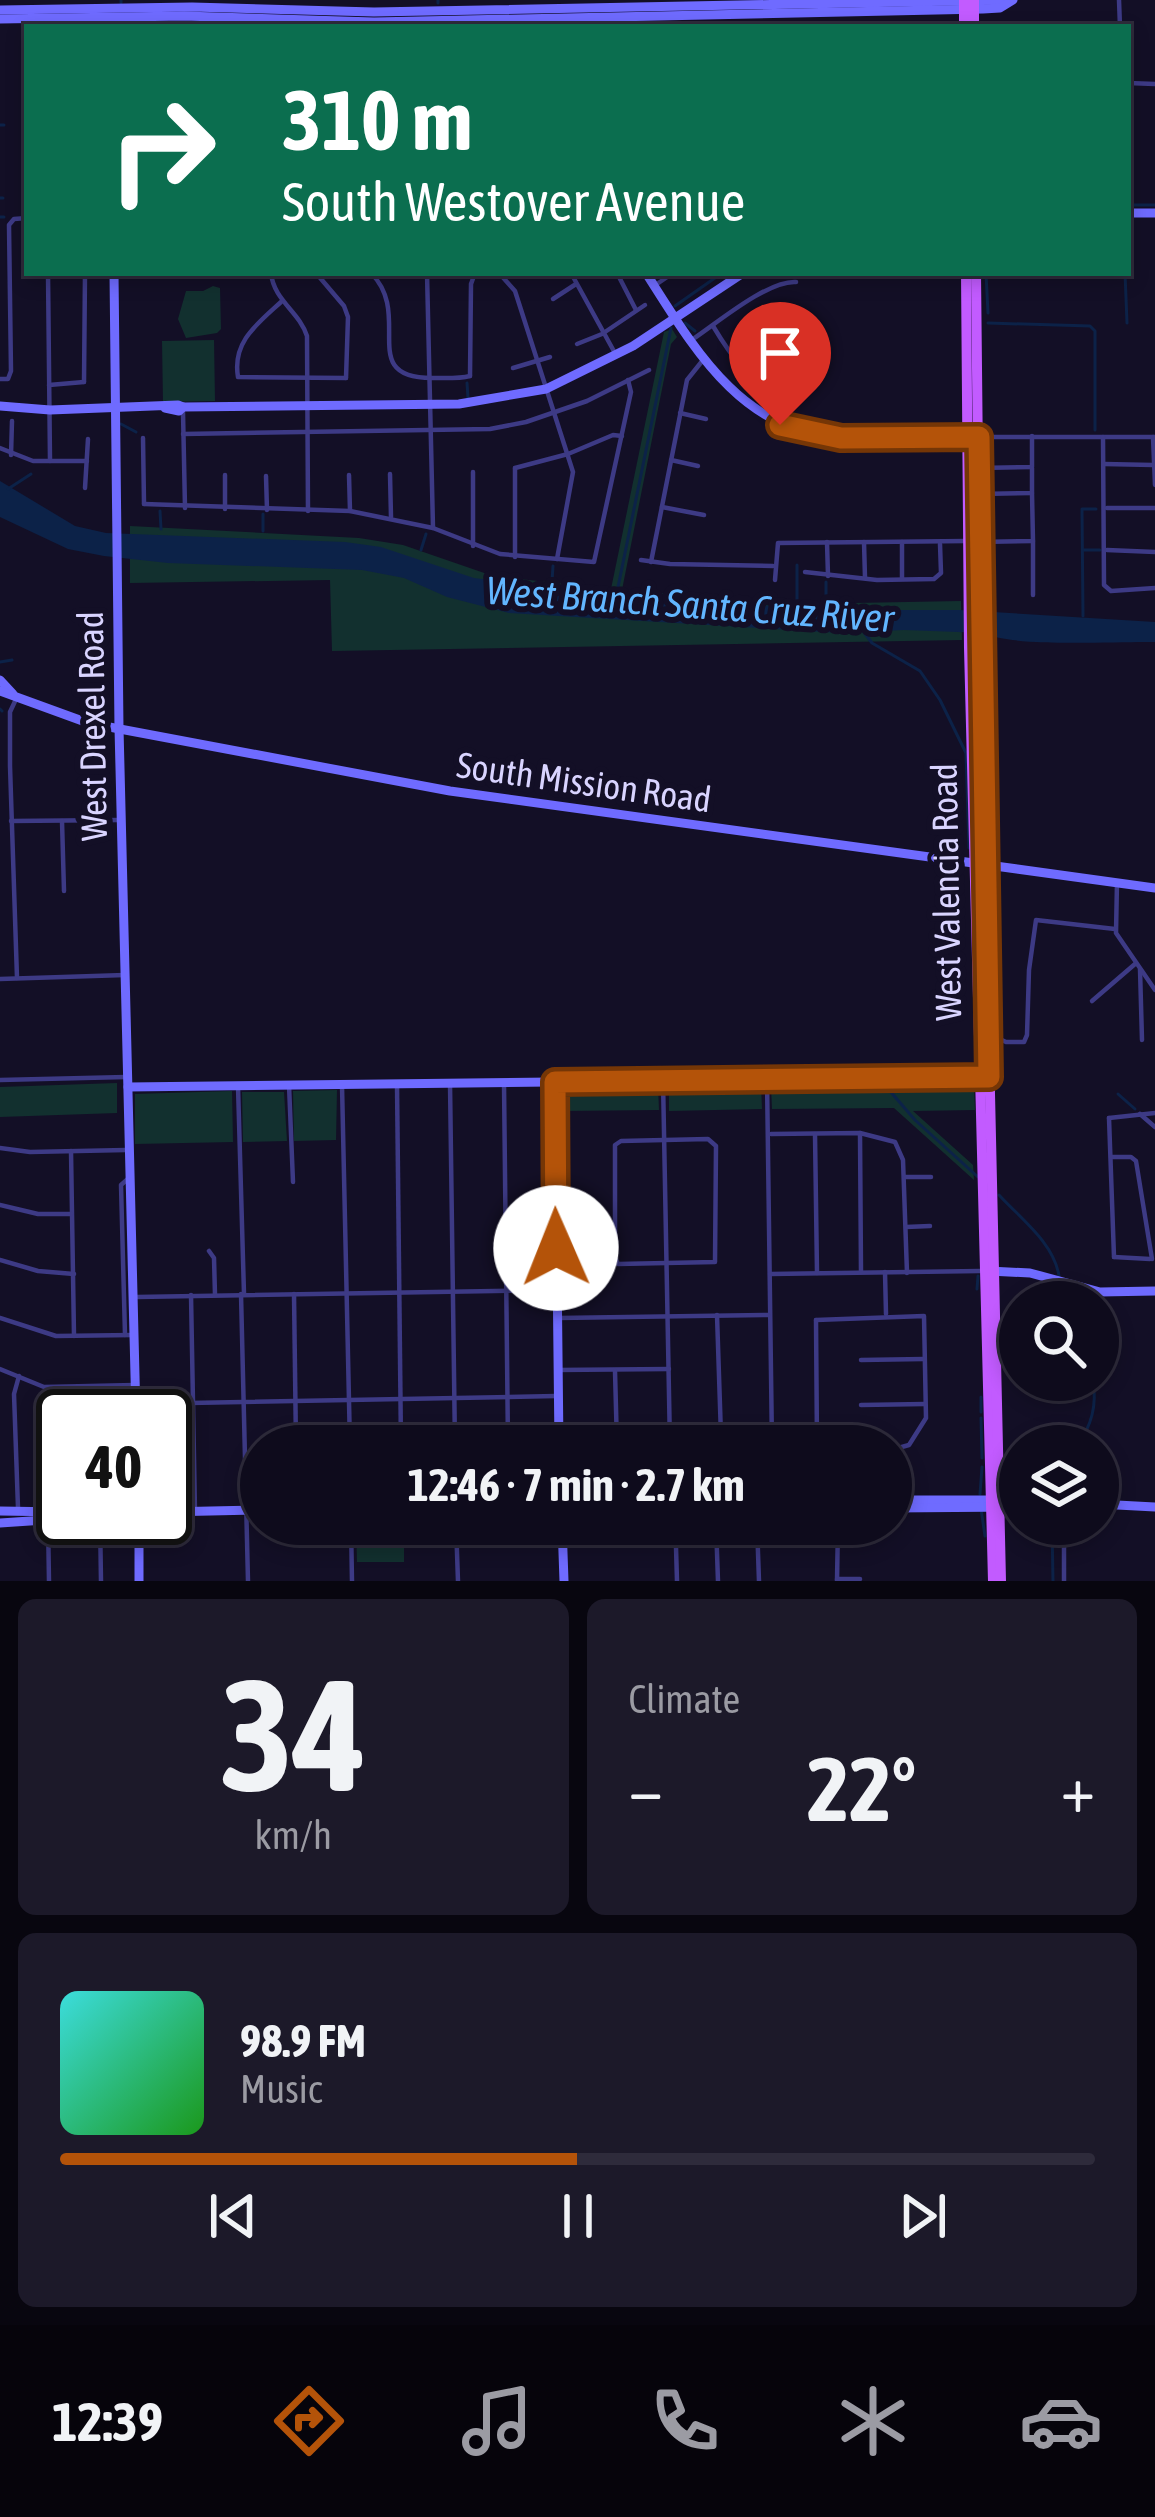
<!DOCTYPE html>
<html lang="en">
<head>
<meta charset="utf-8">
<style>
  body { margin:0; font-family:"Asap Condensed",sans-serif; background:#1c1929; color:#f1f3f6; height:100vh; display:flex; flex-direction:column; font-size:45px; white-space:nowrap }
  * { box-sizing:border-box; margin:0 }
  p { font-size:39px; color:#9b9ba3 }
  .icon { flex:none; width:66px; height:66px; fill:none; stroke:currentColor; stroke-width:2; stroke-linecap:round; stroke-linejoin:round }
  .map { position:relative; height:1581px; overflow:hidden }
  .details { display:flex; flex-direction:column; gap:18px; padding:18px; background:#08060f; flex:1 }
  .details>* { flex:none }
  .guide { position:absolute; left:24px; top:24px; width:1107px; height:252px; border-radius:0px; box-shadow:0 6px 18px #0003,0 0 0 3px #2e2b3b; background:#0b6e4f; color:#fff; overflow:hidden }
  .tools { position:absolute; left:999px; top:1281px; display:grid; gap:24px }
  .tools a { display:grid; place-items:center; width:120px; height:120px; border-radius:50%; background:#0e0b1c; box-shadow:0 6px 18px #0003,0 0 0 3px #2e2b3b; font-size:60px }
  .speed { position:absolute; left:36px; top:1389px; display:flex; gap:24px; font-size:60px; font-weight:700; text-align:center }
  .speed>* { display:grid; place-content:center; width:156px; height:156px; border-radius:50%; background:#0e0b1c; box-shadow:0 6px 18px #0003,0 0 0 3px #2e2b3b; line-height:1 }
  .speed .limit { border:6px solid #111; border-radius:18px; background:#fff; color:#111 }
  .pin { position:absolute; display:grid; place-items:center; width:102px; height:102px; color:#fff; margin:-123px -51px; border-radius:50% 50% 50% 0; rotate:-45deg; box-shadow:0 0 12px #0007 }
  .pin .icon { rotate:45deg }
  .me { position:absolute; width:132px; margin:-66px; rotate:359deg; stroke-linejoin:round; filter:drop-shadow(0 0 9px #0008) }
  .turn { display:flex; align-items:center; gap:42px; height:252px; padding:0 60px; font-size:54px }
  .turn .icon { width:156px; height:156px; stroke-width:2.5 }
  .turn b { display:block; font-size:84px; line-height:102px }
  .big { font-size:90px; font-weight:700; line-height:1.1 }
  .details .tile { flex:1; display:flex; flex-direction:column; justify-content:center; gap:18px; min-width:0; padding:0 42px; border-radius:18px; background:#1c1929 }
  .details .dial { align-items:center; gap:0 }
  .dial b { font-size:156px; line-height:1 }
  .song { display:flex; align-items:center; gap:36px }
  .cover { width:144px; height:144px; border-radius:18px; background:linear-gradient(135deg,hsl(180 70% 55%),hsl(120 70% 35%)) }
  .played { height:12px; border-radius:6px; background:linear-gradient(90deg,#b45309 50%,#2e2b3b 50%) }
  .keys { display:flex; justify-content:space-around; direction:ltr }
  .heat { display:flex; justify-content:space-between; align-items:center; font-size:66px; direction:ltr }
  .details .tiles { flex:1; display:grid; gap:18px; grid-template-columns:1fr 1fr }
  .tile:last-child { grid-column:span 2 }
  .trip { position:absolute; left:240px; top:1425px; width:672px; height:120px; border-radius:60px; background:#0e0b1c; box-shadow:0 6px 18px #0003,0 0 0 3px #2e2b3b; font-weight:700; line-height:120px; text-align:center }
  .tabs { display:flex; height:192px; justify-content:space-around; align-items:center; background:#06040b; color:#9b9ba3 }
  .tabs .icon { width:84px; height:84px }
  .tabs .current { color:#b45309 }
  .tabs b { font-size:54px; color:#f1f3f6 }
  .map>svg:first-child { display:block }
</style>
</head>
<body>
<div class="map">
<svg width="1155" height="1581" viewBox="0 0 1155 1581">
  <rect width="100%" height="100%" fill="#130f26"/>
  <g fill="#12302f">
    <polygon points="213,286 220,288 221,329 217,333 186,338 178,319 186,291 203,291"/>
    <polygon points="672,329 677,337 671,344 622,590 799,604 961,601 962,640 332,651 330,580 130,583 130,526 359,538 403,545 493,576 611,589 664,332"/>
    <polygon points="214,340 215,401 163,402 162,341"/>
    <polygon points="117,1083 117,1113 0,1117 0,1087"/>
    <polygon points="775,1083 969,1083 974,1086 975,1110 913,1111 973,1165 974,1180 894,1108 772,1109 771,1087"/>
    <polygon points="761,1085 762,1109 669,1111 669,1086"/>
    <polygon points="658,1086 659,1110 561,1111 561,1087"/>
    <polygon points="337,1090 336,1140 294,1141 293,1091"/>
    <polygon points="232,1091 233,1142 135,1144 135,1094"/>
    <polygon points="242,1092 284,1092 287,1141 243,1142"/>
    <polygon points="356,1524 404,1524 404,1562 357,1562"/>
  </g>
  <path fill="#0c2248" d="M 0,481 L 75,526 L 106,533 L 345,542 L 381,547 L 474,578 L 604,594 L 828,610 L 960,610 L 1155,622 L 1155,642 C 1118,641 1012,648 985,633 L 904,630 L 841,633 L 509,613 L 447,597 L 404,578 L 362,570 L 168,563 L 104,556 L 68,549 L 0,517 Z"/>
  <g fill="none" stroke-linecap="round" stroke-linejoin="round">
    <g stroke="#0c2248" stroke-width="3">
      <polyline points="121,0 121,3"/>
      <polyline points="438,0 438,3"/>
      <polyline points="121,22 121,27"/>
      <polyline points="761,23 778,23"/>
      <polyline points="752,27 755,25"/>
      <polyline points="0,125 4,125"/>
      <polyline points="0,198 3,198"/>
      <polyline points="1128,205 1155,205"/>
      <polyline points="0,217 4,217"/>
      <polyline points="986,273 988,313"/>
      <polyline points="1125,273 1127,323"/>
      <polyline points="675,306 722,273"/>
      <polyline points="685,323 695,331"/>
      <polyline points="988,323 1090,326 1095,331 1095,430"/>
      <polyline points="787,370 806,370"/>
      <polyline points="467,383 468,398"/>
      <polyline points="121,424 136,432"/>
      <polyline points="8,489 31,474"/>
      <polyline points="160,511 161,529"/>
      <polyline points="263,514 263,531"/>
      <polyline points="421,550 426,534"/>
      <polyline points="1084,550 1100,550"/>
      <polyline points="797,565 797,603"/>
      <polyline points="552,581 553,566"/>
      <polyline points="826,582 826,608"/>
      <polyline points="616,597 671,328"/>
      <polyline points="1083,616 1082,509 1096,509"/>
      <polyline points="863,631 872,643 920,671 940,700 966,753 969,848"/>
      <polyline points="0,662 12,660"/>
      <polyline points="0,709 2,711"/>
      <polyline points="883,1083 915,1120 978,1177"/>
      <polyline points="1118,1094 1135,1109"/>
      <path d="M 999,1195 C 1021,1219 1054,1243 1059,1276"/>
      <polyline points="1060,1286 1062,1302"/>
      <polyline points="977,1289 978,1276"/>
      <polyline points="981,1412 981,1397"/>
      <polyline points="981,1418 982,1458"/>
      <path d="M 1077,1446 C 1092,1425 1097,1405 1093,1380"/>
      <polyline points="980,1494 982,1467"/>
      <polyline points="981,1509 985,1536"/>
      <polyline points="1009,1513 1020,1512"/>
      <polyline points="1052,1524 1053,1581"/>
    </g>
    <g stroke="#3d3a85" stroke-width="4.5">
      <polyline points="1119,0 1120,27"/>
      <polyline points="1128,83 1155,84"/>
      <polyline points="48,273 50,461"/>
      <path d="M 271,273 C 274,301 299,311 307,336 L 308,511"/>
      <polyline points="316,273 344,306 348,317 346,378"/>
      <path d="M 371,273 C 414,316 356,378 432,378 C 445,378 458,379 470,376"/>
      <polyline points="427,273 433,528"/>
      <polyline points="499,273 515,291 573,472 557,559"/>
      <polyline points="571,273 616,355"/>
      <polyline points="617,273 636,310"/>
      <polyline points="654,286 673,273"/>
      <polyline points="553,299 576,284"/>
      <path d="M 281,302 C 257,324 232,342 238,377 L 346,378"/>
      <polyline points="779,319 783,330 784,421"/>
      <path d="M 713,326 C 728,351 750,386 781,390"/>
      <path d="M 693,339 C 717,323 768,280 796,282"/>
      <polyline points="577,344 602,334 645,305"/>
      <polyline points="513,368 550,357"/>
      <polyline points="470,376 471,284 475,273"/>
      <polyline points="0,379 8,379 11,371 9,225 14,219 27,218"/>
      <polyline points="84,382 85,273"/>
      <polyline points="49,385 84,382"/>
      <polyline points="183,412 185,508"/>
      <polyline points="680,413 706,419"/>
      <polyline points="183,434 490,429 526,422 587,401 649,370"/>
      <polyline points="979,437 1155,437"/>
      <polyline points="1103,437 1104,585 1111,591 1155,588"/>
      <polyline points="1153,437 1155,485"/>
      <polyline points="143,438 144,504"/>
      <polyline points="0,448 33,461 87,461"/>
      <polyline points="11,455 12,421"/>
      <polyline points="671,460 698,466"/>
      <polyline points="1104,464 1153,465"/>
      <polyline points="515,468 568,454 613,435 622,436"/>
      <polyline points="515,468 515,557"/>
      <polyline points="979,468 1032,467 1032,436"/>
      <polyline points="473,472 473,546"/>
      <polyline points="390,474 391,517"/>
      <polyline points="225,475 225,509"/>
      <polyline points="349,475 350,511"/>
      <polyline points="266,476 267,510"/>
      <polyline points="85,488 88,439"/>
      <polyline points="979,494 1032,493 1032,468"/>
      <polyline points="144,504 350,511 433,528 500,554 594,562 631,392 628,380"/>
      <polyline points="662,507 704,515"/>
      <polyline points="1107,508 1155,508"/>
      <polyline points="827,542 828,576"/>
      <polyline points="864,542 865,578"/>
      <polyline points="902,542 902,578"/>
      <polyline points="978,542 1033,541 1032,493"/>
      <polyline points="1107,550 1155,552"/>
      <polyline points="641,560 670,564 773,566"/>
      <polyline points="651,562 687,380 703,360"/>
      <polyline points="805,572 877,580 934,579 941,573 940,544"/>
      <polyline points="775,580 778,543 967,541"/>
      <polyline points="1033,595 1033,541"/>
      <polyline points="11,821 120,820"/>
      <polyline points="62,821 64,891"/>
      <polyline points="1117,882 1116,933 1155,990"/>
      <polyline points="1140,969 1142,1040"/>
      <polyline points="17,978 10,766 10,712 17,697"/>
      <polyline points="0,979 125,975"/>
      <polyline points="1092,1001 1135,964"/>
      <polyline points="989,1034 1006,1042 1024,1042 1027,1035 1029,970 1036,920 1115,929"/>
      <polyline points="767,1079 772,1446"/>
      <polyline points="0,1080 126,1077"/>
      <polyline points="663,1080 670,1446"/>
      <polyline points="450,1083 455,1446"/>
      <polyline points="504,1083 508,1446"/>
      <polyline points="397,1084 401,1446"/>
      <polyline points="289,1085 293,1182"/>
      <polyline points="342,1085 350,1446"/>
      <polyline points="238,1086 244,1294"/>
      <polyline points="1140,1114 1155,1127"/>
      <polyline points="1109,1118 1114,1257"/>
      <polyline points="1109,1118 1155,1113"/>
      <polyline points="860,1133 861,1272"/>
      <polyline points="771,1134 860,1133 895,1142 903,1160 907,1273"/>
      <polyline points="815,1134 817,1273"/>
      <polygon points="708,1139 716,1146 715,1262 618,1264 615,1258 615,1145 621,1141"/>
      <polyline points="0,1148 30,1152 126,1150"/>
      <polyline points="71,1151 74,1336"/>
      <polyline points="1111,1157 1131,1157 1136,1161 1152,1259"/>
      <polyline points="905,1177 931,1177"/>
      <polyline points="0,1205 38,1214 71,1214"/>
      <polyline points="906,1227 930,1226"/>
      <polyline points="209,1251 214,1258 215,1295"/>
      <polyline points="1114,1257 1150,1259"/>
      <polyline points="0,1260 38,1271 74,1274"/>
      <polyline points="885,1272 886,1314"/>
      <polyline points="770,1274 980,1271"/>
      <polyline points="241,1294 248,1581"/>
      <polyline points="294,1294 296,1446"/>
      <polyline points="191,1295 195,1511"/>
      <polyline points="137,1297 557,1290"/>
      <polyline points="0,1318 56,1336 133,1335"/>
      <polyline points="558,1318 768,1315"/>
      <polyline points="816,1320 924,1316 926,1418 909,1445 891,1450"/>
      <polyline points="816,1320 817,1446"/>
      <polyline points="125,1335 121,1185 130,1177"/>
      <polyline points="861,1360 924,1359"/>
      <polyline points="0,1369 44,1387 135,1385"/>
      <polyline points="557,1370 669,1369"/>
      <polyline points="615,1371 617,1446"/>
      <polyline points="136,1404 556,1396"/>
      <polyline points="861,1405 925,1404"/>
      <polyline points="717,1446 721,1436 717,1315"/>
      <polyline points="18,1508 14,1394 19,1376"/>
      <polyline points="100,1518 101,1581"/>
      <polyline points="48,1520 49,1581"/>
      <polyline points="351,1524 352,1581"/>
      <polyline points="456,1524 458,1581"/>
      <polyline points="671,1524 676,1547 677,1581"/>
      <polyline points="716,1524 718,1581"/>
      <polyline points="757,1524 759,1581"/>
      <polyline points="1064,1524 1064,1581"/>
      <polyline points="837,1579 860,1579"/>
      <polyline points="837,1581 838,1524"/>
    </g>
    <g stroke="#6f6bff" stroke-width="9">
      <polyline points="0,10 192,7 374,12 1008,0"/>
      <polyline points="0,19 184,16 374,22 983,9 1000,8 1013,0"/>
      <polyline points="1128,213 1155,213"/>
      <polyline points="114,273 119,728 136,1416"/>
      <path d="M 646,273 C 694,348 741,432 840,438 C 883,440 927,437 969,437"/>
      <polyline points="0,406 50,410 178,405 183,407 179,411 165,408"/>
      <polyline points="183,407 459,404 546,389 633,346 743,273"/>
      <polyline points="0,680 13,694"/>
      <polyline points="0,691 88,723 450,791 1155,888"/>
      <polyline points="555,1082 559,1446"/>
      <polyline points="128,1087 987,1077"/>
      <polyline points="989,1271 1030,1273 1100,1292 1155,1291"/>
      <polyline points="891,1500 1020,1500"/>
      <polyline points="1098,1504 1155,1507"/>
      <polyline points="891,1508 1020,1507"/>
      <polyline points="0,1511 63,1512"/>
      <polyline points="165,1512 261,1510"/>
      <polyline points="139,1518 139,1581"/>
      <polyline points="0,1523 75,1518"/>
      <polyline points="562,1524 564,1581"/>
    </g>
    <g stroke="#c25bff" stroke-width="10">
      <polyline points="964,0 964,27"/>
      <polyline points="974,0 974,27"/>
      <polyline points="966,273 969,648 993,1581"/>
      <polyline points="976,273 980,651 1001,1581"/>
    </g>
  </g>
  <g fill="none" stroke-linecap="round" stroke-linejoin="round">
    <g stroke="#753606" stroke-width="30">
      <polyline id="route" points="556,1248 555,1082 989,1077 979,437 841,438 780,425"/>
    </g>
    <use href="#route" stroke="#b45309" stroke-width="21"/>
  </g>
  <g text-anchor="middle" stroke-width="12" stroke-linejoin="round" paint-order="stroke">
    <g font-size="36" fill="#d9d4ff" stroke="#130f26">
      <text transform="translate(92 726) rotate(-91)" y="13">West Drexel Road</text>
      <text transform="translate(584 782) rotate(8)" y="13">South Mission Road</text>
      <text transform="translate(946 892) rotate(-91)" y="13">West Valencia Road</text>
    </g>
    <g font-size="39" font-style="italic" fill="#62b6ff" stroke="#130f26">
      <text transform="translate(690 604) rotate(4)" y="14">West Branch Santa Cruz River</text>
    </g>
  </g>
</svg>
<div class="tools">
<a><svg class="icon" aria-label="search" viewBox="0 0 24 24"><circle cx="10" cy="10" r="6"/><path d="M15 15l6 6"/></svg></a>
<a><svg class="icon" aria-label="layers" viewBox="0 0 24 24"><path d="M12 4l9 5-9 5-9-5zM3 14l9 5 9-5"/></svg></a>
</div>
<div class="speed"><div class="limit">40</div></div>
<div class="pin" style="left:780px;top:425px;background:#d93025"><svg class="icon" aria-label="arrive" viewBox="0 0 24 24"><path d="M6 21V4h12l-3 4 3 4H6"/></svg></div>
<svg class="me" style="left:556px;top:1248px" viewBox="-20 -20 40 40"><circle r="19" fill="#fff"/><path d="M0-13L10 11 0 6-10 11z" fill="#b45309"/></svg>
<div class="trip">12:46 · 7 min · 2.7 km</div>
<div class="guide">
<div class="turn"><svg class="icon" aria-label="right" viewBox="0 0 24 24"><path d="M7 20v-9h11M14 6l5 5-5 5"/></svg><div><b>310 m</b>South Westover Avenue</div></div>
</div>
</div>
<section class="details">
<div class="tiles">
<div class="tile dial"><b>34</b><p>km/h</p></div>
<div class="tile"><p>Climate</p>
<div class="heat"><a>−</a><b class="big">22°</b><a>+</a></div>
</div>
<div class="tile">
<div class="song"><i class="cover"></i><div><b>98.9 FM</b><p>Music</p></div></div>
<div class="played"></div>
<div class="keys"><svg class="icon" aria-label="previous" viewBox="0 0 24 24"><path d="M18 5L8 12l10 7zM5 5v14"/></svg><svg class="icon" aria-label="pause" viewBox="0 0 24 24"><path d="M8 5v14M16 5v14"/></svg><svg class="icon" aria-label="next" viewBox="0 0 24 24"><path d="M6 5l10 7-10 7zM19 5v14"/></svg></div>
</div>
</div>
</section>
<nav class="tabs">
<b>12:39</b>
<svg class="icon current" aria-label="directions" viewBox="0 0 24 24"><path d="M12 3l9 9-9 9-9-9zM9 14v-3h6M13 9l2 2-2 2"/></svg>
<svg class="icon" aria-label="music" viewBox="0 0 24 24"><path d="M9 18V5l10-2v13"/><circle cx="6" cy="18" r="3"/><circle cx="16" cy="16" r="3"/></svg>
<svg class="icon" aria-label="phone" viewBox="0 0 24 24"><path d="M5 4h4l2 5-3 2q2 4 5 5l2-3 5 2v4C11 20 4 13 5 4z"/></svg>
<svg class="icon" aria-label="climate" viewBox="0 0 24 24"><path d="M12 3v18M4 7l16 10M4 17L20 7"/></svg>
<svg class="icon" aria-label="car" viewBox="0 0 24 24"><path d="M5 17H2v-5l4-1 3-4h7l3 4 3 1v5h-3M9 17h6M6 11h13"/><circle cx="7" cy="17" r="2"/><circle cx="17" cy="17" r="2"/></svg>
</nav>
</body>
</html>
